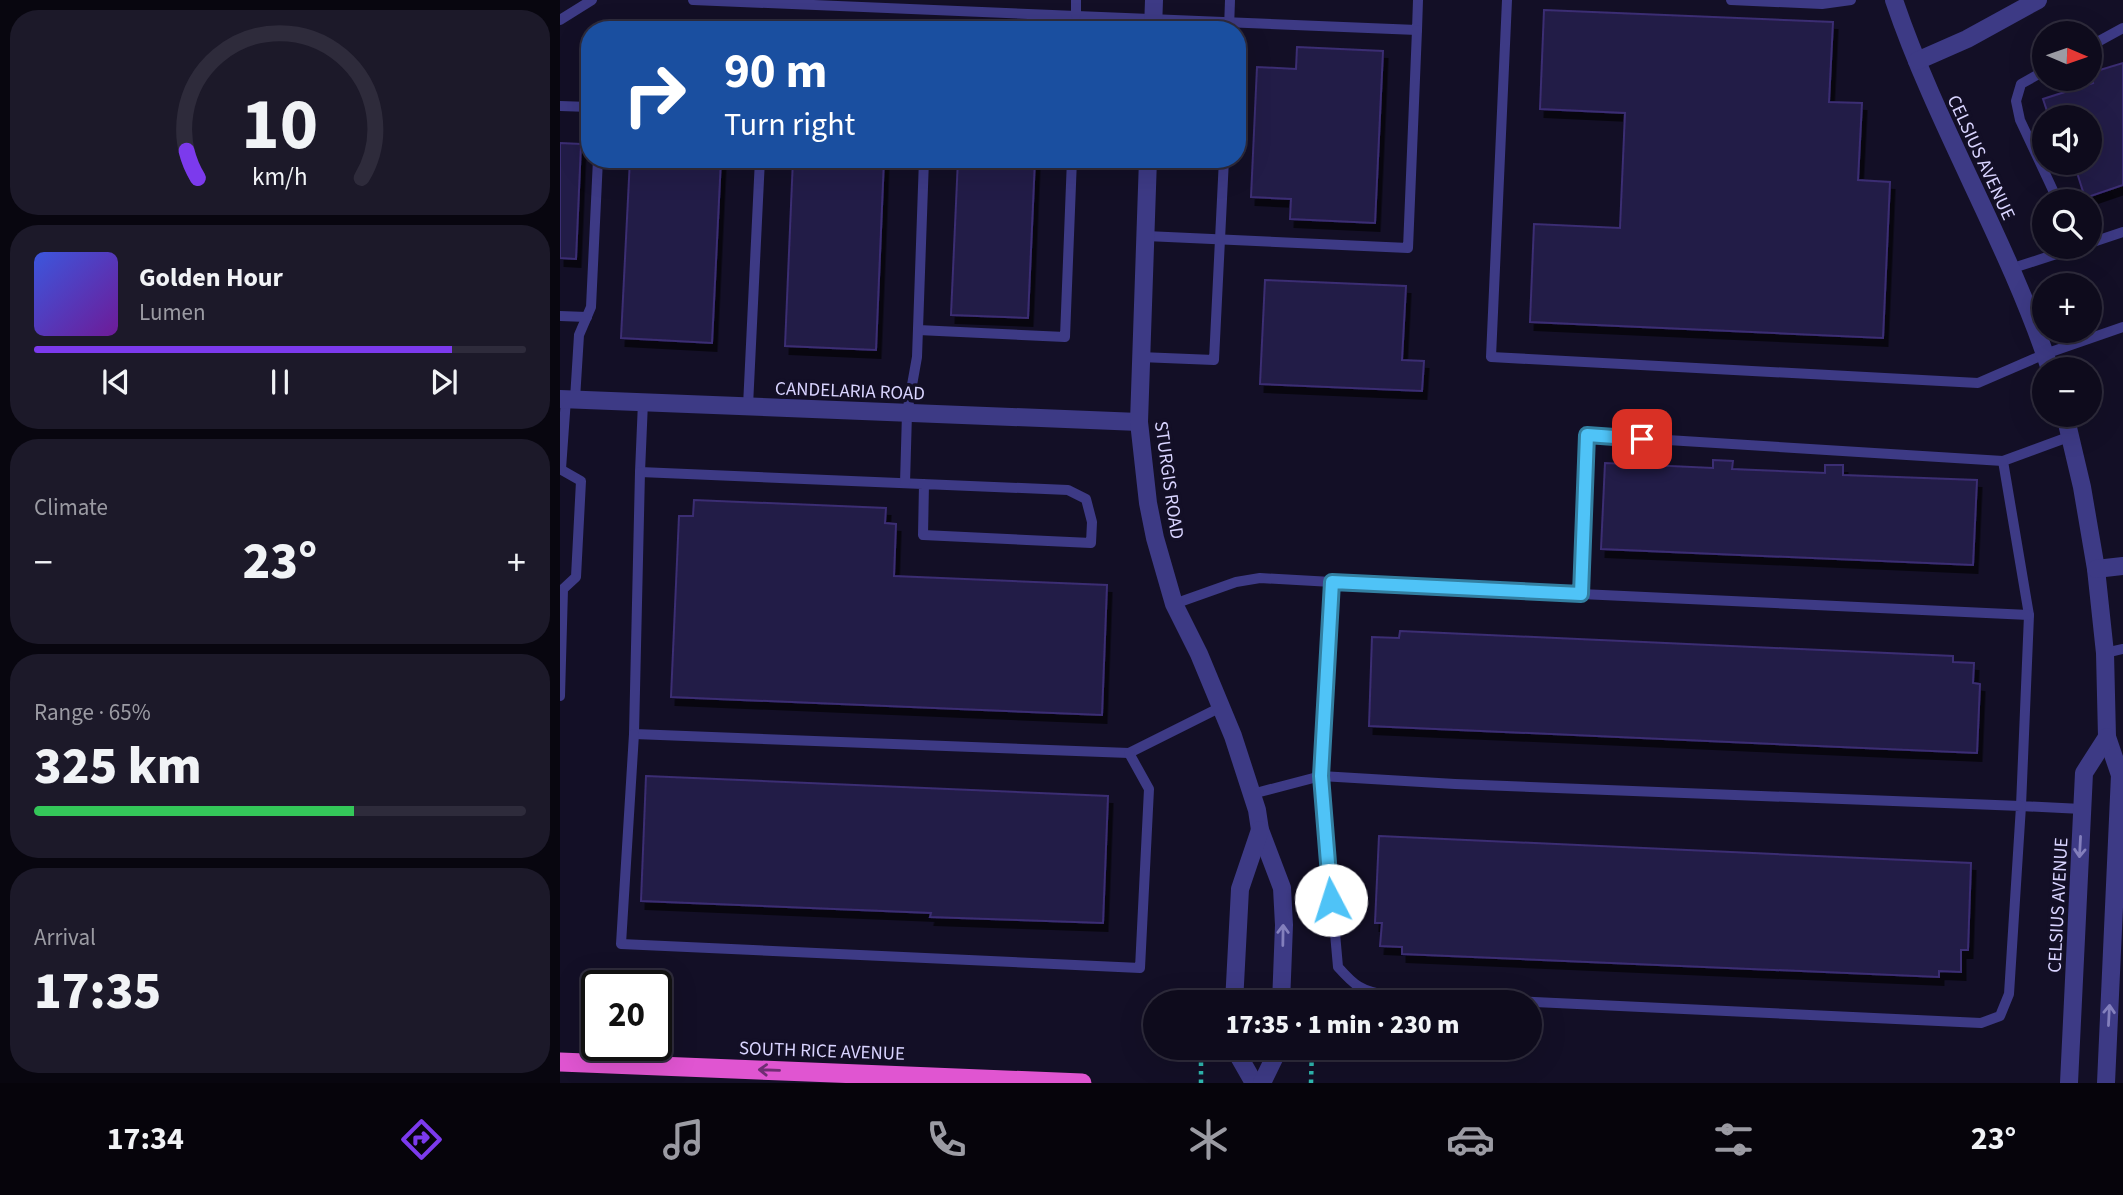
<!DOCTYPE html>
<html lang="en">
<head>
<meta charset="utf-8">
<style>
  body { margin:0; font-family:"Source Sans 3",sans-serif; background:#1c1929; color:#f1f3f6; height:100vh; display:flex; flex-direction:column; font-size:26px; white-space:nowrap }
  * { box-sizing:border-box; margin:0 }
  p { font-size:23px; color:#9b9ba3 }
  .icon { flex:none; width:38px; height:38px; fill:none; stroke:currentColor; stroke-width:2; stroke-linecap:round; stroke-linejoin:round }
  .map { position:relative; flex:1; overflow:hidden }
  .panel { display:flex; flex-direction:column; gap:10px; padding:10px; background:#08060f; width:560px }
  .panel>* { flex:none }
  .top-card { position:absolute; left:21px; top:21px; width:665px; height:147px; border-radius:28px; box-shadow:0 7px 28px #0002,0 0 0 2px #2e2b3b; background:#1a4fa0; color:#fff; overflow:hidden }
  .needle { width:46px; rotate:92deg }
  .tools { position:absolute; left:1472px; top:21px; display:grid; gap:14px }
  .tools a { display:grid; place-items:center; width:70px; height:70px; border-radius:50%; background:#0e0b1c; box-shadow:0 7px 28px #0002,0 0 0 2px #2e2b3b; font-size:35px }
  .speed { position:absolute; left:21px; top:970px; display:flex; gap:14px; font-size:35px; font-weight:700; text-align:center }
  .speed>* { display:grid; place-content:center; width:91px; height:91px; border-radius:50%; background:#0e0b1c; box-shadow:0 7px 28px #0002,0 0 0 2px #2e2b3b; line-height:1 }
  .speed .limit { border:4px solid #111; border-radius:10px; background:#fff; color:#111 }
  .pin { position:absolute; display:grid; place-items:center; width:60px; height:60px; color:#fff; margin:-30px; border-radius:14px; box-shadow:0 4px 10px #0006 }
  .me { position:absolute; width:77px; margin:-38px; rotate:355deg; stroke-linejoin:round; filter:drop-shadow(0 0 5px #0008) }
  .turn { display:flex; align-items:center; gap:24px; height:147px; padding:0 28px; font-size:32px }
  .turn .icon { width:91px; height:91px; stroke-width:2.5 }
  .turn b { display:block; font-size:49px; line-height:60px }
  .big { font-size:52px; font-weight:800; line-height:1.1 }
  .panel .tile { flex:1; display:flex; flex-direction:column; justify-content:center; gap:10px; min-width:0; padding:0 24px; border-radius:28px; background:#1c1929 }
  .panel .dial { align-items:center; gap:0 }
  .dial svg { height:182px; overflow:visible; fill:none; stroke:#2e2b3b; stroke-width:7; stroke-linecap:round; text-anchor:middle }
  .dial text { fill:#f1f3f6; stroke:none }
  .song { display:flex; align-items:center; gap:21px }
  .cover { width:84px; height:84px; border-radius:10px; background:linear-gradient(135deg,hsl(230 70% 55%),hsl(280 70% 35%)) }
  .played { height:7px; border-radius:4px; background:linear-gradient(90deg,#7c3aed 85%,#2e2b3b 85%) }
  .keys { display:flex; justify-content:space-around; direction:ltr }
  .heat { display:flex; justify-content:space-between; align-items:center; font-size:38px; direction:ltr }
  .charge { height:10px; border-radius:5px; background:linear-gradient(90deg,#34c759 65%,#2e2b3b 0) }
  .trip { position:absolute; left:583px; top:990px; width:399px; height:70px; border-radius:35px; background:#0e0b1c; box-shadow:0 7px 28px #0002,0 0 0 2px #2e2b3b; font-weight:800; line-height:70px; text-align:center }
  .dock { display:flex; height:112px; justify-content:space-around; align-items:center; background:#06040b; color:#9b9ba3 }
  .dock .icon { width:49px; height:49px }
  .dock .on { color:#7c3aed }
  .dock b { font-size:32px; color:#f1f3f6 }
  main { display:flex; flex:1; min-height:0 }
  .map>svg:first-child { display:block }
</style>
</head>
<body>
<main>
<section class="panel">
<div class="tile dial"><svg viewBox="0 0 100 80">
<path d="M14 69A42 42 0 1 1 86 69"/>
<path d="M14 69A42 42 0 0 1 9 57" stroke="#7c3aed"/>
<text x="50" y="56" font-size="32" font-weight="700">10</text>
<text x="50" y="72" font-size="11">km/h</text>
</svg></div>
<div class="tile">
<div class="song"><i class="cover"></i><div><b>Golden Hour</b><p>Lumen</p></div></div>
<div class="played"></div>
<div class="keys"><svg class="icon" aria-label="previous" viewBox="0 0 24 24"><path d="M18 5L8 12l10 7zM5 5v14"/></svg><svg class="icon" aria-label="pause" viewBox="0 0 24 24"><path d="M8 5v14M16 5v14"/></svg><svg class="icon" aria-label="next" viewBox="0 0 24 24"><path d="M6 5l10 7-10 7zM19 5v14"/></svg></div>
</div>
<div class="tile"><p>Climate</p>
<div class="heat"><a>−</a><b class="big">23°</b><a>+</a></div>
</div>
<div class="tile"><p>Range · 65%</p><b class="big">325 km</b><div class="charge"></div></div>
<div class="tile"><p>Arrival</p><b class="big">17:35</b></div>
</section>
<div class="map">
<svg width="1563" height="1083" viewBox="0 0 1563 1083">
  <defs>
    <filter id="shadow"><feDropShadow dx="4.5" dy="8" stdDeviation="0" flood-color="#0009"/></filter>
  </defs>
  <rect width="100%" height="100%" fill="#130f26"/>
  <g fill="#241b47" stroke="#3b2d73" stroke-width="2" filter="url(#shadow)">
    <polygon points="984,10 1273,22 1269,102 1302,103 1298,180 1330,182 1323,338 970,322 974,224 1060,228 1065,113 980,109"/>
    <polygon points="737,47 823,51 815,223 730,219 731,199 691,197 697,67 736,69"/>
    <polygon points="1563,63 1563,185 1525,198 1514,163 1530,163 1530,117 1489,117 1483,99 1533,83 1530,73"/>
    <polygon points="0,143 21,144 16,259 0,258"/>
    <polygon points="70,159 161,159 152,343 61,338"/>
    <polygon points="233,159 324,159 316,350 225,346"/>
    <polygon points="398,159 475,159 468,318 391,315"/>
    <polygon points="705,280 846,286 842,360 864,361 862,391 700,384"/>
    <polygon points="1153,460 1173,461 1172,469 1265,473 1265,465 1283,465 1283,475 1417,480 1413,565 1041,549 1045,463 1153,468"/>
    <polygon points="134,500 326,508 325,523 336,524 334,576 547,585 542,715 111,697 119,516 133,516"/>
    <polygon points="840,631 1393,656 1393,662 1414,663 1413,683 1420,684 1417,753 809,726 812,637 839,638"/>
    <polygon points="86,776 548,796 543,923 370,917 371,913 81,901"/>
    <polygon points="819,836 1411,863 1408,950 1401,950 1401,972 1379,971 1379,977 842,954 842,947 820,946 822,923 815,923"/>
  </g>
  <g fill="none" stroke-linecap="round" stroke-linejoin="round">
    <g stroke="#2fb8b0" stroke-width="4.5" stroke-dasharray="3.5 5" stroke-linecap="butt">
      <polyline points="641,1083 641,1048"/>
      <polyline points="751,1083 752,1048"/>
    </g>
    <g stroke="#3d3a85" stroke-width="10">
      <polyline points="133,0 857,30 858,0"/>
      <polyline points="947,0 931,357 1418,383 1485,354 1563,327"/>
      <polyline points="1171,0 1262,4 1291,0"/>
      <polyline points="516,15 516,0"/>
      <polyline points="0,20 32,0"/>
      <polyline points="669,29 670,0"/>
      <polyline points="1530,46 1563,28"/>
      <polyline points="1484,71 1461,84 1456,101 1460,120 1498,201"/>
      <polyline points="0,106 30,107"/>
      <polyline points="586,236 848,248 857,30"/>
      <polyline points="1530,243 1563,232"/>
      <polyline points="1450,269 1518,247"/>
      <polyline points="0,316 27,317"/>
      <polyline points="358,330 505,337 512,159"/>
      <polyline points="580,357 654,360 664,159"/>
      <polyline points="15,399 19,335 31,307 38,159"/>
      <polyline points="83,402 80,472 508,490 526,499 532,522 531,543 363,535 364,484"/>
      <polyline points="188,406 200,159"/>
      <polyline points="1511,436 1443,461 1469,615 1461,806 1522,809"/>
      <polyline points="0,469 21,481 16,577 3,589 0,696"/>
      <polyline points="1,469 6,399"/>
      <polyline points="80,472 74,734 569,753 661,707"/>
      <polyline points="345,483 347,413 357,357 364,159"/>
      <polyline points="772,582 1021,594 1027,435 1443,461"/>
      <polyline points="1021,594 1469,615"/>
      <path d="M 614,604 L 676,582 L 700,578 L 772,582 L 761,776 L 895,784 L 1461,806 L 1449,994 L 1440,1016 L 1421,1023 L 826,995 C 801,991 795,986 778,967 L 761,776 L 692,794"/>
      <polyline points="1545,653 1563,649"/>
      <polyline points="74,734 61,944 580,968 589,789 569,753"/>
    </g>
    <g stroke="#3d3a85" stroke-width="18">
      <path d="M 1334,0 C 1377,127 1448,242 1490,369"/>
      <polyline points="1357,61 1407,39 1478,0"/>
      <polyline points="0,399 579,422"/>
      <polyline points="1505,415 1522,487 1536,569 1545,653 1547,737 1560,775 1546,1083"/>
      <polyline points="1536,569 1563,566"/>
      <polyline points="1509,1083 1524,773 1547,737"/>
    </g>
    <g stroke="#3d3a85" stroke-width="18">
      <polyline points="593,30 594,0"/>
      <polyline points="588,159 579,422 588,503 595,538 614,604 639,654 673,736 697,810 700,830 722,888 724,925 721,1003"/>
      <polyline points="674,1003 680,889 700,830"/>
      <polyline points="674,1048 694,1083"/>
      <polyline points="702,1083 719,1048"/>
    </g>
    <polyline stroke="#e055d1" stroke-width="19" points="0,1062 522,1083"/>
  </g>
  <defs><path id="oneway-shaft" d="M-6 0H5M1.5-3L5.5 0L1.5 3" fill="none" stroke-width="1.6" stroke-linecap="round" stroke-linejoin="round" transform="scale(1.75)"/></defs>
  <g stroke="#837fbc">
    <use href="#oneway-shaft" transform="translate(1520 847) rotate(93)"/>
    <use href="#oneway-shaft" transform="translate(723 935) rotate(-89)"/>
    <use href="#oneway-shaft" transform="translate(1549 1015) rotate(-87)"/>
  </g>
  <use stroke="#6f2e73" href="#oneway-shaft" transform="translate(209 1070) rotate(-178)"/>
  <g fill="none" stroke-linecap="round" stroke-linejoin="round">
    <g stroke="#337fa1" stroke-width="18">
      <polyline id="route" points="771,900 761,776 772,582 1021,594 1027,435 1082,439"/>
    </g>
    <use href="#route" stroke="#4fc3f7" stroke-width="12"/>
  </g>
  <g text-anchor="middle" stroke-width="7" stroke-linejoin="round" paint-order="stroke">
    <g font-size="19" fill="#d9d4ff" stroke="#130f26">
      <text transform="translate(1422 157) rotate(65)" y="7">CELSIUS AVENUE</text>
      <text transform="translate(290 390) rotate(2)" y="7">CANDELARIA ROAD</text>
      <text transform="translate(610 480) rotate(82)" y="7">STURGIS ROAD</text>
      <text transform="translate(1497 905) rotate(-87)" y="7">CELSIUS AVENUE</text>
      <text transform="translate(262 1050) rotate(2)" y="7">SOUTH RICE AVENUE</text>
    </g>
  </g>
</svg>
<div class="tools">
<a><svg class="needle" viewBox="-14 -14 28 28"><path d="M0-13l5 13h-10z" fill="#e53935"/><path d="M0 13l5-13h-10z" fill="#9b9ba3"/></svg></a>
<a><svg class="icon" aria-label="sound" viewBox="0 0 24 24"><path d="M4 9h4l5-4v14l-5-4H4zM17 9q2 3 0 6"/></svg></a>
<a><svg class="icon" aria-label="search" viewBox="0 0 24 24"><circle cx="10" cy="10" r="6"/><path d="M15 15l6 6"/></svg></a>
<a>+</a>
<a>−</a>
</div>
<div class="speed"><div class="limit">20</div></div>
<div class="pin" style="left:1082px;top:439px;background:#d93025"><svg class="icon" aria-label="arrive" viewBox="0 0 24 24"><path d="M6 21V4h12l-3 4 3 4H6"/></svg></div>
<svg class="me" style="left:771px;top:900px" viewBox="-20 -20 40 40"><circle r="19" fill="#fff"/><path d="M0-13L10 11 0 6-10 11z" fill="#4fc3f7"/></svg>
<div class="trip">17:35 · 1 min · 230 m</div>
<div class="top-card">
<div class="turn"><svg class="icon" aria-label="right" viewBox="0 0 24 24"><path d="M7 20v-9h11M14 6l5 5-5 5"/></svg><div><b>90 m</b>Turn right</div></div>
</div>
</div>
</main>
<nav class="dock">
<b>17:34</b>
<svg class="icon on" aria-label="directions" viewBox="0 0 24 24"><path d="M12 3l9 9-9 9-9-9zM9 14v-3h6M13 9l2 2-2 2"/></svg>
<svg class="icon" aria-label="music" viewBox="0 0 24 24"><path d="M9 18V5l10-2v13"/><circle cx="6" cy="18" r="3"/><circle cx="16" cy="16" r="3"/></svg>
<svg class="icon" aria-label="phone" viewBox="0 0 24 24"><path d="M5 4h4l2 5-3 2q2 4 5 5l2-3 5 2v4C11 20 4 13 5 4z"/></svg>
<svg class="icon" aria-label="climate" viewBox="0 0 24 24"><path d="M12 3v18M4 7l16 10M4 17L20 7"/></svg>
<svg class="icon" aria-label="car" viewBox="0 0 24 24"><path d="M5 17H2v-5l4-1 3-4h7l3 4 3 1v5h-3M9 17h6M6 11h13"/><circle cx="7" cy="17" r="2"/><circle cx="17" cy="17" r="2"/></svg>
<svg class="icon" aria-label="filters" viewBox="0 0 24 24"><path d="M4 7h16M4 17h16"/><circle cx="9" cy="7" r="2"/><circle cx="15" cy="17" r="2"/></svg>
<b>23°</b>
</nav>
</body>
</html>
